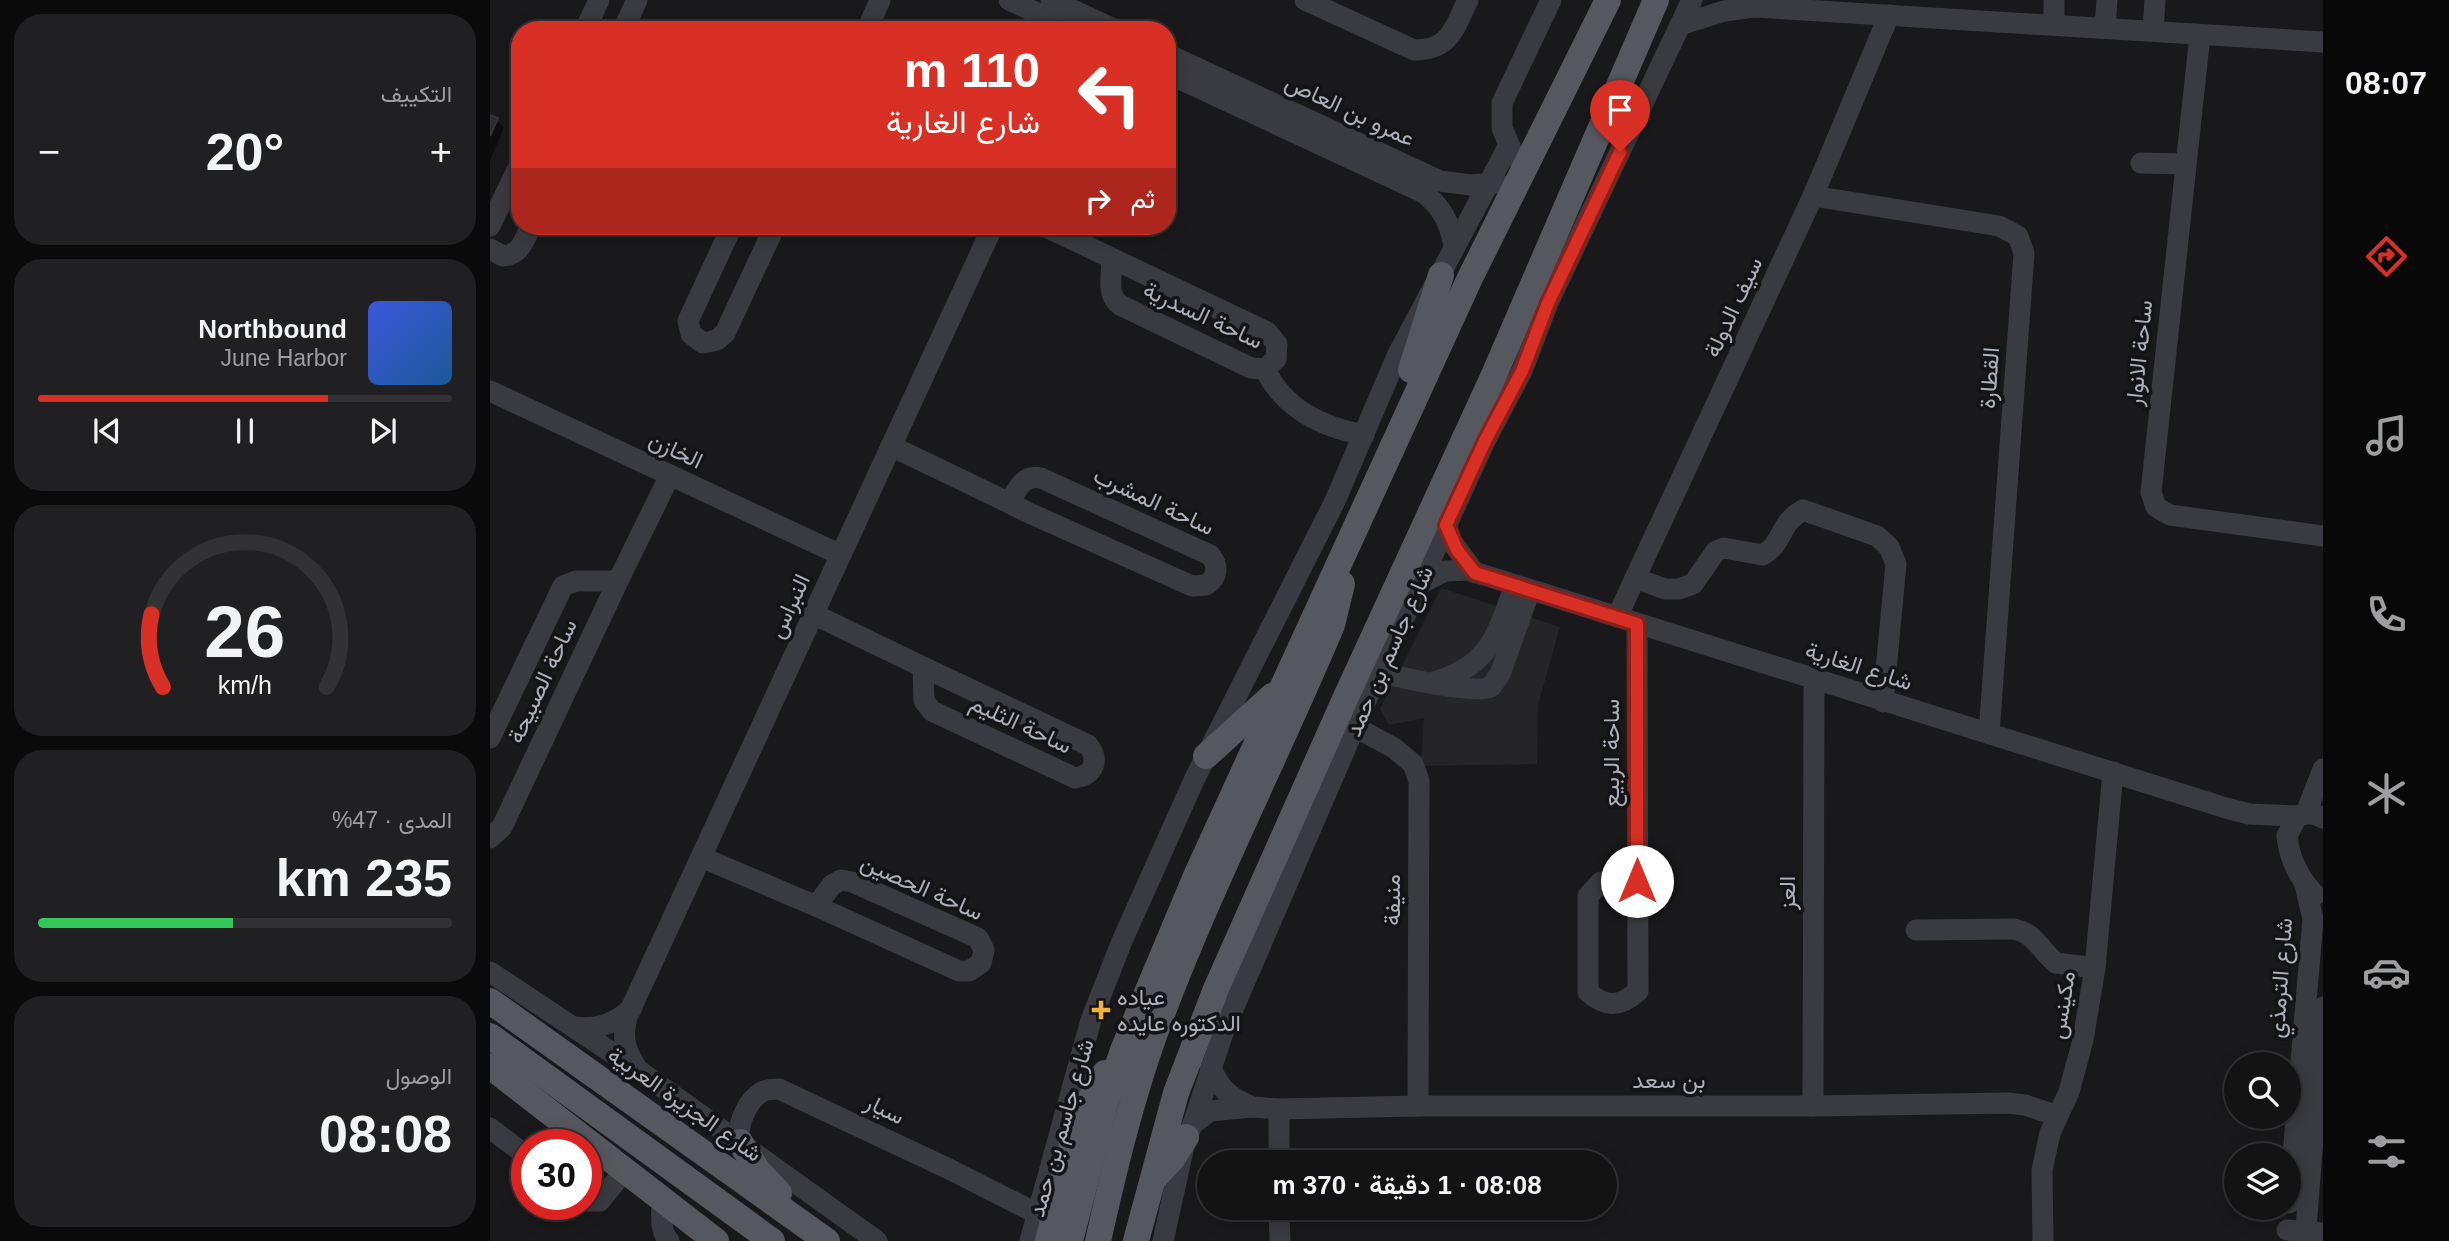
<!DOCTYPE html>
<html lang="ar">
<head>
<meta charset="utf-8">
<style>
  body { margin:0; font-family:Arial,Vazirmatn,sans-serif; background:#202022; color:#f1f3f6; direction:rtl; height:100vh; display:flex; flex-direction:column; font-size:26px; white-space:nowrap }
  * { box-sizing:border-box; margin:0 }
  p { font-size:23px; color:#9d9ea0 }
  .icon { flex:none; width:38px; height:38px; fill:none; stroke:currentColor; stroke-width:2; stroke-linecap:round; stroke-linejoin:round }
  .map { position:relative; flex:1; overflow:hidden; direction:ltr }
  .panel { display:flex; flex-direction:column; gap:14px; padding:14px; background:#0a0a0b; width:490px }
  .panel>* { flex:none }
  .banner { position:absolute; left:21px; top:21px; width:665px; height:214px; border-radius:28px; box-shadow:0 4px 18px #0003,0 0 0 2px #323234; direction:rtl; background:#d93025; color:#fff; overflow:hidden }
  .tools { position:absolute; left:1734px; top:1052px; display:grid; gap:14px }
  .tools a { display:grid; place-items:center; width:77px; height:77px; border-radius:50%; background:#131314; box-shadow:0 4px 18px #0003,0 0 0 2px #323234; font-size:35px }
  .speed { position:absolute; left:21px; top:1129px; display:flex; gap:14px; font-size:35px; font-weight:700; text-align:center }
  .speed>* { display:grid; place-content:center; width:91px; height:91px; border-radius:50%; background:#131314; box-shadow:0 4px 18px #0003,0 0 0 2px #323234; line-height:1 }
  .speed .limit { border:10px solid #d22; background:#fff; color:#111 }
  .pin { position:absolute; display:grid; place-items:center; width:60px; height:60px; color:#fff; margin:-72px -30px; border-radius:50% 50% 50% 0; rotate:-45deg; box-shadow:0 0 7px #0007 }
  .pin .icon { rotate:45deg }
  .me { position:absolute; width:77px; margin:-38px; rotate:0deg; stroke-linejoin:round; filter:drop-shadow(0 0 5px #0008) }
  .turn { display:flex; align-items:center; gap:24px; height:147px; padding:0 21px; font-size:32px }
  .turn .icon { width:91px; height:91px; stroke-width:2.5 }
  .turn b { display:block; font-size:49px; line-height:60px }
  .then { display:flex; align-items:center; height:66px; padding:0 21px; background:#0003; gap:14px; font-size:26px }
  .big { font-size:52px; font-weight:600; line-height:1.1 }
  .panel .tile { flex:1; display:flex; flex-direction:column; justify-content:center; gap:10px; min-width:0; padding:0 24px; border-radius:28px; background:#202022 }
  .panel .dial { align-items:center; gap:0 }
  .dial svg { height:182px; overflow:visible; fill:none; stroke:#323234; stroke-width:7; stroke-linecap:round; text-anchor:middle }
  .dial text { fill:#f1f3f6; stroke:none }
  .song { display:flex; align-items:center; gap:21px }
  .cover { width:84px; height:84px; border-radius:10px; background:linear-gradient(135deg,hsl(230 70% 55%),hsl(210 70% 35%)) }
  .played { height:7px; border-radius:4px; background:linear-gradient(90deg,#d93025 70%,#323234 70%) }
  .keys { display:flex; justify-content:space-around; direction:ltr }
  .heat { display:flex; justify-content:space-between; align-items:center; font-size:38px; direction:ltr }
  .charge { height:10px; border-radius:5px; background:linear-gradient(90deg,#34c759 47%,#323234 0) }
  .trip { position:absolute; left:707px; top:1150px; width:420px; height:70px; border-radius:35px; background:#131314; box-shadow:0 4px 18px #0003,0 0 0 2px #323234; font-weight:600; line-height:70px; text-align:center; direction:rtl }
  main { display:flex; flex:1; min-height:0 }
  .tab-bar { display:flex; flex-direction:column; width:126px; justify-content:space-around; align-items:center; background:#080808; color:#9d9ea0 }
  .tab-bar .icon { width:49px; height:49px }
  .tab-bar .selected { color:#d93025 }
  .tab-bar b { font-size:32px; color:#f1f3f6 }
  .map>svg:first-child { display:block }
</style>
</head>
<body>
<main>
<nav class="tab-bar">
<b>08:07</b>
<svg class="icon selected" aria-label="directions" viewBox="0 0 24 24"><path d="M12 3l9 9-9 9-9-9zM9 14v-3h6M13 9l2 2-2 2"/></svg>
<svg class="icon" aria-label="music" viewBox="0 0 24 24"><path d="M9 18V5l10-2v13"/><circle cx="6" cy="18" r="3"/><circle cx="16" cy="16" r="3"/></svg>
<svg class="icon" aria-label="phone" viewBox="0 0 24 24"><path d="M5 4h4l2 5-3 2q2 4 5 5l2-3 5 2v4C11 20 4 13 5 4z"/></svg>
<svg class="icon" aria-label="climate" viewBox="0 0 24 24"><path d="M12 3v18M4 7l16 10M4 17L20 7"/></svg>
<svg class="icon" aria-label="car" viewBox="0 0 24 24"><path d="M5 17H2v-5l4-1 3-4h7l3 4 3 1v5h-3M9 17h6M6 11h13"/><circle cx="7" cy="17" r="2"/><circle cx="17" cy="17" r="2"/></svg>
<svg class="icon" aria-label="filters" viewBox="0 0 24 24"><path d="M4 7h16M4 17h16"/><circle cx="9" cy="7" r="2"/><circle cx="15" cy="17" r="2"/></svg>
</nav>
<div class="map">
<svg width="1833" height="1241" viewBox="0 0 1833 1241">
  <rect width="100%" height="100%" fill="#19191b"/>
  <polygon fill="#252528" points="951,588 1070,627 1048,705 1047,764 931,766 934,718 899,725 890,709"/>
  <polygon fill="#0007" points="0,117 14,127 0,161"/>
  <polygon fill="#2c2c2f" stroke="#333337" stroke-width="2" points="0,115 8,118 0,136"/>
  <g fill="none" stroke-linecap="round" stroke-linejoin="round">
    <g stroke="#3a3b40" stroke-width="21">
      <polyline points="519,0 584,30"/>
      <polyline points="561,0 626,30"/>
      <path d="M 815,0 L 924,50 C 961,50 964,28 978,0"/>
      <polyline points="1564,0 1564,25"/>
      <polyline points="1190,25 1234,11 1264,7 1833,42"/>
      <polyline points="1615,28 1617,0"/>
      <polyline points="95,30 109,0"/>
      <polyline points="133,30 147,0"/>
      <polyline points="377,30 390,0"/>
      <polyline points="1663,31 1665,0"/>
      <polyline points="1710,35 1661,492 1666,507 1680,515 1833,536"/>
      <polyline points="677,54 950,181 981,185 1008,183"/>
      <path d="M 677,73 L 932,192 C 952,206 959,222 964,245"/>
      <polyline points="1024,156 1012,128 1012,103 1061,0"/>
      <polyline points="1651,163 1696,164"/>
      <polyline points="1323,196 1509,226 1528,236 1534,253 1499,734"/>
      <polyline points="0,226 30,164"/>
      <polyline points="242,226 198,321 201,334 213,343 227,340 235,333 285,226"/>
      <path d="M 554,226 L 777,332 L 787,344 L 786,359 L 775,369 L 761,368 L 630,305 C 616,295 622,275 622,260"/>
      <path d="M 0,249 L 13,256 C 31,255 34,240 41,226"/>
      <path d="M 775,369 C 794,409 831,427 874,435"/>
      <polyline points="0,391 351,555"/>
      <path d="M 401,446 L 507,497 C 517,502 527,507 537,512 L 702,586 L 716,585 C 728,577 729,566 720,555 L 551,478 C 533,474 527,490 519,503"/>
      <polyline points="956,525 962,542 985,573"/>
      <path d="M 1145,578 L 1175,589 L 1189,589 L 1203,584 L 1226,551 L 1234,548 L 1273,555 C 1295,541 1288,524 1313,510 L 1387,536 L 1399,547 L 1406,564 L 1393,702"/>
      <polyline points="128,581 180,475"/>
      <polyline points="929,584 955,571 978,570 1736,808 1759,814 1807,816"/>
      <polyline points="323,614 433,667"/>
      <polyline points="1127,617 1323,196 1399,15"/>
      <path d="M 433,667 L 598,745 C 610,760 604,775 585,778 L 442,711 L 434,701 Z"/>
      <path d="M 889,671 C 910,678 982,694 1001,687 L 1010,674 L 1040,590"/>
      <path d="M 944,682 C 1001,665 1006,636 1025,585"/>
      <polyline points="865,727 904,748 923,764 929,781 928,1106"/>
      <polyline points="0,738 73,586 86,581 128,581 12,827 0,838"/>
      <polyline points="1816,813 1833,769"/>
      <polyline points="211,857 326,906"/>
      <polygon points="351,880 362,882 488,938 494,950 491,963 479,971 469,971 326,906 342,885"/>
      <path d="M 1147,881 L 1111,882 L 1098,896 L 1098,992 C 1116,1008 1131,1007 1148,991 L 1147,624"/>
      <path d="M 1825,895 C 1810,879 1799,858 1797,836 L 1807,816 C 1817,813 1824,813 1833,818"/>
      <path d="M 1426,930 L 1524,929 C 1545,933 1550,950 1566,963 L 1605,968"/>
      <polyline points="0,972 148,1070 387,1241"/>
      <path d="M 84,1027 C 107,1030 125,1024 142,1008"/>
      <path d="M 720,1067 C 731,1089 737,1096 760,1106"/>
      <path d="M 148,1070 C 136,1052 131,1038 137,1017 L 503,226"/>
      <polyline points="1323,1106 1324,679"/>
      <polyline points="789,1109 789,1162"/>
      <polyline points="703,1124 720,1111 762,1107 789,1109 928,1106 1323,1106 1518,1103 1535,1105 1568,1116"/>
      <polyline points="0,1128 37,1156"/>
      <path d="M 250,1142 C 246,1126 257,1100 272,1092 C 277,1089 283,1089 289,1089 L 459,1169 L 546,1213"/>
      <polyline points="96,1201 110,1201 135,1170"/>
      <path d="M 172,1201 C 172,1215 169,1230 179,1241"/>
      <polyline points="1799,1203 1823,919 1815,885"/>
      <polyline points="789,1208 790,1241"/>
      <polyline points="1797,1230 1833,1233"/>
      <polyline points="540,1241 601,1020 632,941 705,778 845,501 908,354 1019,145"/>
      <polyline points="673,1241 696,1137 703,1124 734,1030 875,703 996,439 1032,371 1058,303 1202,0"/>
      <polyline points="1553,1241 1552,1170 1560,1133 1579,1092 1593,1040 1605,968 1623,772"/>
      <polyline points="1815,1241 1833,1007"/>
    </g>
    <g stroke="#56585f" stroke-width="26">
      <polyline points="921,370 951,275"/>
      <polyline points="716,756 782,696"/>
      <polyline points="0,1001 337,1241"/>
      <polyline points="0,1036 282,1241"/>
      <polyline points="0,1066 226,1241"/>
      <polyline points="250,1142 268,1171 289,1193"/>
      <polyline points="665,1177 682,1159 696,1137"/>
      <polyline points="558,1241 588,1121 615,1073"/>
      <polyline points="580,1241 616,1101 633,1050 706,876 979,280 1118,0"/>
      <path d="M 608,1241 C 624,1170 641,1099 666,1030 C 717,892 785,760 842,625 L 852,584"/>
      <polyline points="646,1241 686,1093 726,989 855,699 1003,377 1166,0"/>
    </g>
  </g>
  <g fill="none" stroke-linecap="round" stroke-linejoin="round">
    <g stroke="#8d1f18" stroke-width="18">
      <polyline id="route" points="1130,152 1058,303 1032,371 996,439 956,525 967,550 985,573 1147,624 1147,881"/>
    </g>
    <use href="#route" stroke="#d93025" stroke-width="12"/>
  </g>
  <path fill="#f2b23a" stroke="#141416" stroke-width="2.5" d="M607.5 999.5h7v7h7v7h-7v7h-7v-7h-7v-7h7z"/>
  <g text-anchor="middle" stroke-width="7" stroke-linejoin="round" paint-order="stroke">
    <g font-size="23" fill="#abb0bb" stroke="#141416">
      <text transform="translate(860 110) rotate(25)" y="8">عمرو بن العاص</text>
      <text transform="translate(1243 307) rotate(-65)" y="8">سيف الدولة</text>
      <text transform="translate(713 315) rotate(25)" y="8">ساحة السدرية</text>
      <text transform="translate(1649 353) rotate(-84)" y="8">ساحة الانوار</text>
      <text transform="translate(1499 378) rotate(-86)" y="8">القطارة</text>
      <text transform="translate(186 450) rotate(25)" y="8">الخازن</text>
      <text transform="translate(664 501) rotate(25)" y="8">ساحة المشرب</text>
      <text transform="translate(299 606) rotate(-65)" y="8">النبراس</text>
      <text transform="translate(899 651) rotate(-66)" y="8">شارع جاسم بن حمد</text>
      <text transform="translate(1369 666) rotate(18)" y="8">شارع الغارية</text>
      <text transform="translate(52 681) rotate(-65)" y="8">ساحة الصبيحة</text>
      <text transform="translate(531 724) rotate(25)" y="8">ساحة الثليم</text>
      <text transform="translate(1121 753) rotate(-90)" y="8">ساحة الربيع</text>
      <text transform="translate(432 887) rotate(24)" y="8">ساحة الحصين</text>
      <text transform="translate(1297 893) rotate(-90)" y="8">العز</text>
      <text transform="translate(902 900) rotate(-90)" y="8">منيفة</text>
      <text transform="translate(1790 978) rotate(-86)" y="8">شارع الترمذي</text>
      <text transform="translate(1572 1005) rotate(-81)" y="8">مكينس</text>
      <text x="1179" y="1088">بن سعد</text>
      <text transform="translate(195 1104) rotate(35)" y="8">شارع الجزيرة العربية</text>
      <text transform="translate(395 1109) rotate(26)" y="8">سيار</text>
      <text transform="translate(571 1128) rotate(-74)" y="8">شارع جاسم بن حمد</text>
    </g>
    <g font-size="23" fill="#abb0bb" stroke="#141416" text-anchor="start">
      <text x="627" y="1005">عياده<tspan x="627" dy="26">الدكتوره عايده</tspan></text>
    </g>
  </g>
</svg>
<div class="tools">
<a><svg class="icon" aria-label="search" viewBox="0 0 24 24"><circle cx="10" cy="10" r="6"/><path d="M15 15l6 6"/></svg></a>
<a><svg class="icon" aria-label="layers" viewBox="0 0 24 24"><path d="M12 4l9 5-9 5-9-5zM3 14l9 5 9-5"/></svg></a>
</div>
<div class="speed"><div class="limit">30</div></div>
<div class="pin" style="left:1130px;top:152px;background:#d93025"><svg class="icon" aria-label="arrive" viewBox="0 0 24 24"><path d="M6 21V4h12l-3 4 3 4H6"/></svg></div>
<svg class="me" style="left:1147px;top:881px" viewBox="-20 -20 40 40"><circle r="19" fill="#fff"/><path d="M0-13L10 11 0 6-10 11z" fill="#d93025"/></svg>
<div class="trip">08:08 · 1 دقيقة · 370 m</div>
<div class="banner">
<div class="turn"><svg class="icon" aria-label="left" viewBox="0 0 24 24"><path d="M17 20v-9H6M10 6l-5 5 5 5"/></svg><div><b>110 m</b>شارع الغارية</div></div>
<div class="then">ثم<svg class="icon" aria-label="right" viewBox="0 0 24 24"><path d="M7 20v-9h11M14 6l5 5-5 5"/></svg></div>
</div>
</div>
<section class="panel">
<div class="tile"><p>التكييف</p>
<div class="heat"><a>−</a><b class="big">20°</b><a>+</a></div>
</div>
<div class="tile">
<div class="song"><i class="cover"></i><div><b>Northbound</b><p>June Harbor</p></div></div>
<div class="played"></div>
<div class="keys"><svg class="icon" aria-label="previous" viewBox="0 0 24 24"><path d="M18 5L8 12l10 7zM5 5v14"/></svg><svg class="icon" aria-label="pause" viewBox="0 0 24 24"><path d="M8 5v14M16 5v14"/></svg><svg class="icon" aria-label="next" viewBox="0 0 24 24"><path d="M6 5l10 7-10 7zM19 5v14"/></svg></div>
</div>
<div class="tile dial"><svg viewBox="0 0 100 80">
<path d="M14 69A42 42 0 1 1 86 69"/>
<path d="M14 69A42 42 0 0 1 9 37" stroke="#d93025"/>
<text x="50" y="56" font-size="32" font-weight="700">26</text>
<text x="50" y="72" font-size="11">km/h</text>
</svg></div>
<div class="tile"><p>المدى · 47%</p><b class="big">235 km</b><div class="charge"></div></div>
<div class="tile"><p>الوصول</p><b class="big">08:08</b></div>
</section>
</main>
</body>
</html>
